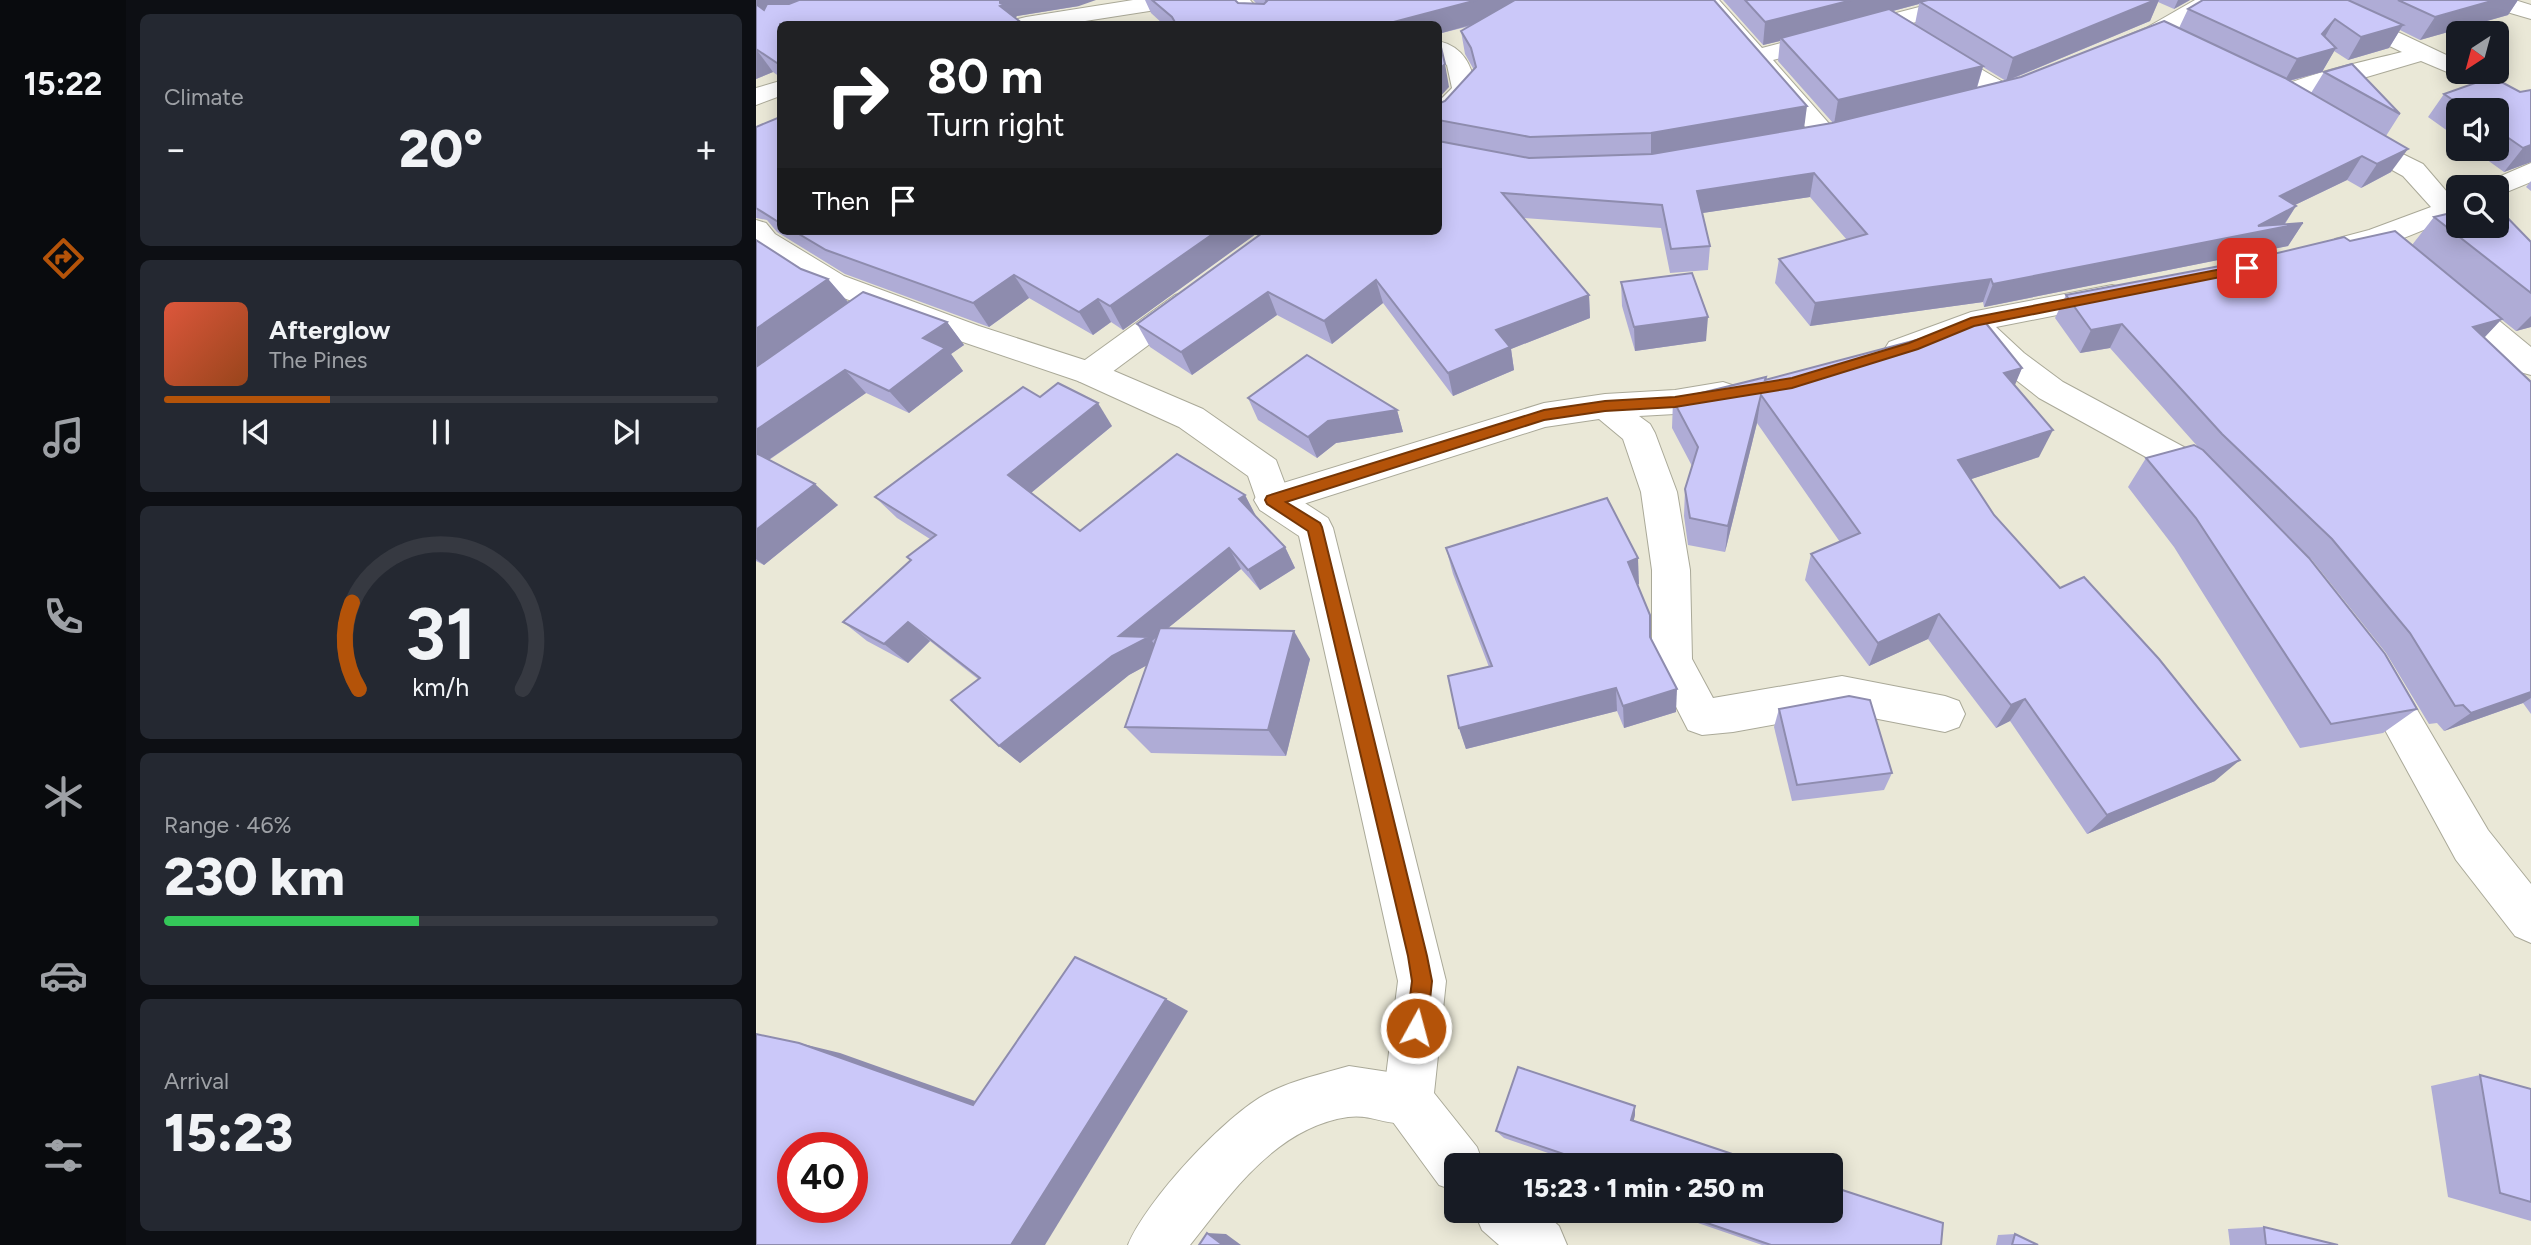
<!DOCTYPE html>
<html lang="en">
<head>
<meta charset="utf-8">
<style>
  body { margin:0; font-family:Figtree,sans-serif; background:#242831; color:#f1f3f6; height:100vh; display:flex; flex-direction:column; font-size:26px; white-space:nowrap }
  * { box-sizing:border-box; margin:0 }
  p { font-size:23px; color:#9ea1a6 }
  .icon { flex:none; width:38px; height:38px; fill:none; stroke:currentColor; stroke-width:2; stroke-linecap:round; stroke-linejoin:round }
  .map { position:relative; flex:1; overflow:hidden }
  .panel { display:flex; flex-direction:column; gap:14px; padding:14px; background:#0d0f14; width:630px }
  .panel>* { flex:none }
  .banner { position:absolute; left:21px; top:21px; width:665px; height:214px; border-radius:10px; box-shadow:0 4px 18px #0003; background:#202124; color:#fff; overflow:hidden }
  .needle { width:46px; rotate:216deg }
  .controls { position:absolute; left:1690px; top:21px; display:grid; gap:14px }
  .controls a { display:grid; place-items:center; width:63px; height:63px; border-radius:10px; background:#171b24; box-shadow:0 4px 18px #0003; font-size:35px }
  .speed { position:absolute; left:21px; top:1132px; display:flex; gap:14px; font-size:35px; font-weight:700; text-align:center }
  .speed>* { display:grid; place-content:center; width:91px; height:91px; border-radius:50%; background:#171b24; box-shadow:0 4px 18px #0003; line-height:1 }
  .speed .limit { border:10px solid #d22; background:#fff; color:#111 }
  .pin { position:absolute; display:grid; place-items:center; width:60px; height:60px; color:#fff; margin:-30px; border-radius:14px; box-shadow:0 4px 10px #0006 }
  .me { position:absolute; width:77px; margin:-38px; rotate:7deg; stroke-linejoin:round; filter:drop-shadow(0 0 5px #0008) }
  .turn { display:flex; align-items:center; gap:24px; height:147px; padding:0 35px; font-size:32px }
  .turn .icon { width:91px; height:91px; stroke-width:2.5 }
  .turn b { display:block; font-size:49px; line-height:60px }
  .then { display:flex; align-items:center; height:66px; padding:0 35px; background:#0003; gap:14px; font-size:26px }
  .big { font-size:52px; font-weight:800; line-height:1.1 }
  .panel .card { flex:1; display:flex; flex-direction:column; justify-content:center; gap:10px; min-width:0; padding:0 24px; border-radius:10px; background:#242831 }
  .panel .dial { align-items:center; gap:0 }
  .dial svg { height:182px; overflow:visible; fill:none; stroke:#363941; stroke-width:7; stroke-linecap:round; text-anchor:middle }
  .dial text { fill:#f1f3f6; stroke:none }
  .song { display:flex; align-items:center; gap:21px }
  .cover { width:84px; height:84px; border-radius:10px; background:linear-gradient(135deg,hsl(10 70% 55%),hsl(20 70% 35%)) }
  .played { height:7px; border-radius:4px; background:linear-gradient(90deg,#b45309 30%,#363941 30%) }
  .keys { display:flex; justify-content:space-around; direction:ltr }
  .heat { display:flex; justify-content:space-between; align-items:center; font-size:38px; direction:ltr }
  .charge { height:10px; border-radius:5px; background:linear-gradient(90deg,#34c759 46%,#363941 0) }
  .trip { position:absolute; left:688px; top:1153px; width:399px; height:70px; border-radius:10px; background:#171b24; box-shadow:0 4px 18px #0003; font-weight:800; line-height:70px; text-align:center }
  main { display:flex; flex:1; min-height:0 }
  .tab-bar { display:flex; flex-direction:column; width:126px; justify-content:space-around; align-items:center; background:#090b0e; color:#9ea1a6 }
  .tab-bar .icon { width:49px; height:49px }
  .tab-bar .active { color:#b45309 }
  .tab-bar b { font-size:32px; color:#f1f3f6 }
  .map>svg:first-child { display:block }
</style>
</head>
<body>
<main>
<nav class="tab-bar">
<b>15:22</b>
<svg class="icon active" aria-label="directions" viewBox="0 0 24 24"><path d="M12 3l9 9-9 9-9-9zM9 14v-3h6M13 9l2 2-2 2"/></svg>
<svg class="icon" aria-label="music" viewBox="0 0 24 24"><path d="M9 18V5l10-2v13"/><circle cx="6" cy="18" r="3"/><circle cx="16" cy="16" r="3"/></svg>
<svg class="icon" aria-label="phone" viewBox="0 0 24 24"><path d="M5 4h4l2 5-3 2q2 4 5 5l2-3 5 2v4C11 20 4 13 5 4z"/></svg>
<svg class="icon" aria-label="climate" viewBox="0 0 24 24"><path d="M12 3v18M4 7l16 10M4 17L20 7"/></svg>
<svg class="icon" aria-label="car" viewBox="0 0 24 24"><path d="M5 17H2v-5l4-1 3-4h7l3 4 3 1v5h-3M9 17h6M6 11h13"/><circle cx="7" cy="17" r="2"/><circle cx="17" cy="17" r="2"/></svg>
<svg class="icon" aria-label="filters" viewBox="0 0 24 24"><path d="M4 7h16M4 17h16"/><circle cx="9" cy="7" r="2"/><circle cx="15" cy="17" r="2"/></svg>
</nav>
<section class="panel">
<div class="card"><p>Climate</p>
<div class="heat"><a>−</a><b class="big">20°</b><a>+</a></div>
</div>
<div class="card">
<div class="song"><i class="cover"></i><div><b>Afterglow</b><p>The Pines</p></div></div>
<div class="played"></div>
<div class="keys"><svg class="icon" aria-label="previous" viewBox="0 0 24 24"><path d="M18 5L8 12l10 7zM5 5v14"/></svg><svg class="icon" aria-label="pause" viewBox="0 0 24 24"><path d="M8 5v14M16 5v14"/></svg><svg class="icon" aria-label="next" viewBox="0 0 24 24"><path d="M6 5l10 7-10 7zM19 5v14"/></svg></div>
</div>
<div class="card dial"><svg viewBox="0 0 100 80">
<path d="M14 69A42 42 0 1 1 86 69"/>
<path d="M14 69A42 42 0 0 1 11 31" stroke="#b45309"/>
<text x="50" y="56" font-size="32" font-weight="700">31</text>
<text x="50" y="72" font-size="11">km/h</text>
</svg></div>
<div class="card"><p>Range · 46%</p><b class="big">230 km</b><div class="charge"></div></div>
<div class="card"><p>Arrival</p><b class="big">15:23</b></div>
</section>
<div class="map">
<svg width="1775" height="1245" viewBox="0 0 1775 1245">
  <rect width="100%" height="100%" fill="#eae8d7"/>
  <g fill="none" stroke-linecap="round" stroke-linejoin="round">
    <g stroke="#aaa998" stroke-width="2">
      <g id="street">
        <polygon points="377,0 430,0 427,5 419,7 310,24 258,24 262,19 270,17"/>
        <polygon points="471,0 494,0 515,24 491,24"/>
        <polygon points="940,0 963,0 1006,48 1190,0 1227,0 1224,5 1017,60 1084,136 1080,142 1071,144 1062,142"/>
        <path d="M 1439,0 L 1466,0 L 1463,5 C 1439,19 1385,58 1358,51 L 1354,46 L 1358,41 L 1390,28 Z"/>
        <path d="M 1545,0 L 1574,0 L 1703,61 L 1703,72 L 1714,72 L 1703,77 L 1665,61 L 1536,99 L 1527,101 L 1518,99 L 1515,94 C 1525,79 1623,58 1646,52 L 1548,5 Z"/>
        <polygon points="1724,0 1759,0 1775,5 1775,19 1727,5"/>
        <path d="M 682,41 C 709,47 715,66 721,89 L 691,123 L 682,126 L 682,102 L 696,88 L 691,65 L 682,59 Z"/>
        <polygon points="1178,44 1186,46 1257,88 1260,93 1257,98 1248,100 1239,98 1170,56 1166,51 1170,46"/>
        <polygon points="24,81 24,96 0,105 0,88"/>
        <path d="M 1598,130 L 1667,164 L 1697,199 L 1703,198 L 1703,217 C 1669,226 1612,260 1579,251 L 1575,245 L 1579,239 L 1613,230 L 1675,207 L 1647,176 L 1589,144 L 1585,138 L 1589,132 Z"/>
        <polygon points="1775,163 1775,182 1741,196 1741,187 1728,187 1731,182"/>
        <path d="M 1356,285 L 1367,288 L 1371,295 L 1367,302 L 1240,327 L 1268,353 L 1307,382 L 1452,460 L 1469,481 L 1464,490 C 1447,496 1440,491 1428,478 L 1283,398 L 1246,369 L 1212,335 L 1144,361 L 1133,358 L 1128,350 L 1133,342 L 1215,312 Z"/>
        <polygon points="1696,288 1707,291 1775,347 1775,375 1764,372 1685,305 1681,298 1685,291"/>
        <polygon points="430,292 441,295 445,302 441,309 344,381 333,384 322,381 317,373 322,365 419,295"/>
        <polygon points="967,382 979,386 983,394 979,402 919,414 883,416 894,424 899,433 921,492 934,570 936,659 957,698 1086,676 1189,696 1203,701 1209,714 1203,727 1189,732 1086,712 977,732 946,735 932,730 896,660 896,570 885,492 867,439 843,419 789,427 516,514 504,510 498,500 504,490 788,403 849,394 919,390"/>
        <polygon points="1619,657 1633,662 1732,830 1775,884 1775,943 1759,936 1700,860 1605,686 1599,674 1605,662"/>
        <path d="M 593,1066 L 652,1075 L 670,1082 L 677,1100 L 670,1118 C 635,1132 621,1113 592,1117 C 521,1127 475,1193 434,1245 L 372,1245 C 390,1201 469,1115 512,1093 C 537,1080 566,1074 593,1066 Z"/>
      </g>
    </g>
    <g stroke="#aaa998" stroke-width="2">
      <g id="secondary">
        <polygon points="0,220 10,223 19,234 88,276 223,326 344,365 447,409 520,460 532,492 572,518 577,528 690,981 678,1093 721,1147 728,1166 700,1166 700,1191 683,1185 634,1118 627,1100 642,981 543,536 504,510 492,476 423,427 322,381 201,340 66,290 0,247"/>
        <polygon points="718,1211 786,1211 803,1226 811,1245 743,1245 726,1230"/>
      </g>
    </g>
    <use href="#street" fill="#fff" fill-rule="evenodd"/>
    <use href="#secondary" fill="#fff" fill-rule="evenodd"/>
  </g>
  <g fill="#afacd6" fill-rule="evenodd">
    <polygon points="0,0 323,6 261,16 24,24 24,77 17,72 0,79"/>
    <path d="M 389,0 L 479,0 L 482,3 L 500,3 L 497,0 L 958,0 L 1048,128 L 1077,123 L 1022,61 L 1024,41 L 1007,45 L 967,0 L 1434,0 L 1418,9 L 1402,2 L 1394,21 L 1251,81 L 1423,28 L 1432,9 L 1447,0 L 1762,0 L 1752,15 L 1664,40 L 1644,30 L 1633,48 L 1592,60 L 1578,51 L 1566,72 L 1534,81 L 1555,93 L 1568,72 L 1644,114 L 1630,136 L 1635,172 L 1605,188 L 1591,180 L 1539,205 L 1540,206 L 1529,224 L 1547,223 L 1532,246 L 1228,307 L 1227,302 L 1054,326 L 1019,283 L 1023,259 L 1091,240 L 1054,197 L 946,213 L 954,246 L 952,270 L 914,273 L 905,228 L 767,218 L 833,295 L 834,318 L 755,349 L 758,370 L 697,396 L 627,303 L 576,344 L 521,315 L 436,375 L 394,347 L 381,324 L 682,231 L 682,104 L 689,101 L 718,70 L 709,54 L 705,31 L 714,26 L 682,34 L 682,24 L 407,24 L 395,13 ZM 1163,4 L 1159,24 L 1137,11 ZM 1227,67 L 1250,81 L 1221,88 Z"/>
    <polygon points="1764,92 1775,162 1748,172 1716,149 1741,149 1741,110 1703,110 1703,139 1672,117 1688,94"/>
    <polygon points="24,117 24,231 504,231 367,330 355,322 337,335 273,298 233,327 89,274 21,232 11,220 0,218 0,127"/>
    <polygon points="1775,181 1775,191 1770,187"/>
    <polygon points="1678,217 1775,242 1775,327 1760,331 1745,319 1728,338 1775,382 1775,714 1767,703 1688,731 1681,723 1673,724 1630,653 1556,560 1527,531 1661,709 1627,733 1544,748 1418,547 1372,487 1390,458 1443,448 1354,348 1324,353 1299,318 1310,295 1594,241 1656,245"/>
    <polygon points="0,240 45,269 72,279 92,302 191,322 208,345 195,354 207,371 153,413 110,393 13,460 82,505 8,565 0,561"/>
    <polygon points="865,282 950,341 879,351 866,306"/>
    <polygon points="1266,368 1258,385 1283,457 1215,479 1238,515 1459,781 1331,834 1254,721 1240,728 1172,639 1113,666 1049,580 1055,554 1084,542 1001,423 969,552 932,545 928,516 929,489 936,466 916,428 917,400 1009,380"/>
    <polygon points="284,397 356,426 275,493 324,531 489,495 500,517 529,547 539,568 504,590 485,569 412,628 554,659 530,756 395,753 369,727 391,665 373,675 264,763 243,746 222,679 174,641 152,663 111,641 87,622 155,561 151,557 174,539 141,518 119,497"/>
    <polygon points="492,398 641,410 647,432 580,443 561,458 502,420"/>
    <polygon points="690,548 883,584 881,585 894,637 920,712 868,728 861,711 710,749 703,728 733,667 697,574"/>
    <polygon points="1023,709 1136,773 1128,790 1036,801 1018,727"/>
    <polygon points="1724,1075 1775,1089 1775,1221 1692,1197 1675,1086"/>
    <polygon points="879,1115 877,1121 1012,1166 830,1166 748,1138 740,1131"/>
    <polygon points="907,1211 1074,1211 1185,1245 1006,1245"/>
    <polygon points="1508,1227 1582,1245 1474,1245 1472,1229"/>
    <polygon points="1259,1234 1282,1245 1240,1245 1242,1235"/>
  </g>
  <g fill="#8e8cae">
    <polygon points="0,0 63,0 13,24 0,5"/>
    <polygon points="244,0 340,0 323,6 261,16 258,20 244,6"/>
    <polygon points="721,0 768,0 769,10 682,34 682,24 630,24"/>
    <polygon points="1096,0 1180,0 1164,2 1163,4 1027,40 1025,38 1024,41 1007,45 1009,22"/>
    <polygon points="1399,0 1403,0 1394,21 1250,81 1257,58"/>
    <polygon points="1422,0 1434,0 1418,9"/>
    <polygon points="1739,0 1762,0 1752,15 1664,40 1679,17"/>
    <polygon points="1579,19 1566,42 1580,48 1566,72 1528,82 1541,59"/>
    <polygon points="1647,25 1633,48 1592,60 1605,37"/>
    <polygon points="0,49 17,72 0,79"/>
    <polygon points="689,64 693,87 682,99 682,71"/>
    <polygon points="1227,66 1220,90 1078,124 1082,100"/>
    <polygon points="1051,106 1048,129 895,156 895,133"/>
    <polygon points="1775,145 1775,162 1748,172 1767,148"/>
    <polygon points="1652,149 1635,172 1605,188 1621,164"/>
    <polygon points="1606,156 1591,180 1510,219 1524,196"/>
    <polygon points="1058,173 1054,197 940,214 941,191"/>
    <polygon points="1540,206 1527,226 1547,223 1532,246 1228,307 1237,284 1502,226"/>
    <polygon points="461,231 504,231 367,330 354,306"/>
    <polygon points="258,275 273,298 233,327 217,303"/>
    <polygon points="72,279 92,302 0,368 0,329"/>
    <polygon points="1235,279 1227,302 1054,326 1059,303"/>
    <polygon points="620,280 627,303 576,344 568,321"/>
    <polygon points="512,292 521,315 436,375 425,352"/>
    <polygon points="833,295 834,318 755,349 758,370 697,396 692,373 740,330"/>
    <polygon points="342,299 355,322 337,335 323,312"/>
    <polygon points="1775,316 1775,327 1760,331"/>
    <polygon points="952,317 950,341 879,351 878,327"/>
    <polygon points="1746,319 1724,342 1717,327"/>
    <polygon points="191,322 208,345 195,354 207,371 153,413 133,391 167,338"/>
    <polygon points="1366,324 1354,348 1324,353 1335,330"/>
    <polygon points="1266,368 1254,397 1248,373"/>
    <polygon points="89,370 110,393 5,465 0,461 0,430"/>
    <polygon points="1005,395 1001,423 969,552 972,526"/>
    <polygon points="342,403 356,426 270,497 252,475"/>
    <polygon points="641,410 647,432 580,443 561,458 552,437 572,421"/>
    <polygon points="1297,430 1283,457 1191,487 1202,460"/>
    <polygon points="59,484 82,505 8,565 0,559 0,530"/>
    <polygon points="489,495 500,516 494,520 483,499"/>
    <polygon points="529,547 539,568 504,590 492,570"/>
    <polygon points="473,548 485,569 396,641 408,656 373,675 264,763 243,746 363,636"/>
    <polygon points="882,558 883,584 873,588 872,562"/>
    <polygon points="1183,614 1172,639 1113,666 1122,643"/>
    <polygon points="152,622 174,641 152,663 128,644"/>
    <polygon points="538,631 554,659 530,756 512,730"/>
    <polygon points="860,688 861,711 710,749 703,728"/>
    <polygon points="921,689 920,712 868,728 867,706"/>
    <polygon points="1775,692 1775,698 1767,703 1688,731 1715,713"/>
    <polygon points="1269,699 1254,721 1240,728 1255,705"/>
    <polygon points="1484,760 1459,781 1331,834 1351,815"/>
    <polygon points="410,999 432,1011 289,1245 255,1245"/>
    <polygon points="43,1043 84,1053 250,1112 217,1105"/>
    <polygon points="879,1106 879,1115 876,1128 875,1120"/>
    <polygon points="451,1233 470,1234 485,1245 467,1245"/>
  </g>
  <g fill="#cbc8f9" stroke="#8e8cae" stroke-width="2" fill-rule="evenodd">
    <polygon points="43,0 244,0 244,3 249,4 244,6 267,24 24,24 24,65 0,49 0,4 8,10 11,4 33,4"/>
    <polygon points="396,0 479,0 482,3 508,4 511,1 510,0 721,0 630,24 420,24 416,17"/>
    <polygon points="759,0 958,0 1051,106 895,133 774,137 682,120 682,104 689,101 720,67 715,48 705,31"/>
    <polygon points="989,0 1096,0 1009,22"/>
    <polygon points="1172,0 1399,0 1257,58 1164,2"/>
    <polygon points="1447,0 1592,0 1647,25 1605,37 1579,19 1566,34 1580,48 1541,59 1432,9"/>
    <polygon points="1642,0 1739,0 1679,17"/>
    <polygon points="1133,9 1227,66 1082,100 1025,38"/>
    <polygon points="1408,21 1529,78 1652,149 1621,164 1606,156 1524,196 1540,206 1502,226 1547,223 1237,284 1235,279 1059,303 1023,259 1111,234 1058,173 941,191 954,246 915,249 906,205 746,193 833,295 740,330 754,347 692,373 620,280 568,321 512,292 425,352 381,324 509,231 682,231 682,141 773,158 896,154 1076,123 1265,77"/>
    <polygon points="682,43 684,43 689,64 682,71"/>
    <polygon points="1596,64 1644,114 1568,72"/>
    <polygon points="1736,77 1764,92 1775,90 1775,145 1767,148 1741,130 1741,110 1712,110 1688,94"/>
    <polygon points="24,117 24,223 0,208 0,127"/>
    <polygon points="1741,207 1775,242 1775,293 1678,217 1703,211 1703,226 1741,226"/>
    <polygon points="38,231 461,231 354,306 342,299 323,312 258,275 217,303 70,250"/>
    <polygon points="1639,231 1746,319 1717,327 1775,382 1775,692 1715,713 1707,705 1699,706 1654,633 1576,539 1466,434 1366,324 1335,330 1310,295 1480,263 1588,237 1594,241"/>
    <polygon points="0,240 45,269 72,279 0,329"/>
    <polygon points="936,273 952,317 878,327 865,282"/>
    <polygon points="107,292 191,322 167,338 189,348 133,391 89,370 0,430 0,367"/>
    <polygon points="1229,322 1266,368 1248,373 1297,430 1202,460 1238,515 1304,588 1328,577 1403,659 1484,760 1351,815 1269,699 1255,705 1183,614 1122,643 1055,554 1104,533 1005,395 972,526 934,518 929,489 942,447 917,400 1010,377 1009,380"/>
    <polygon points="551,355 641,410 572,421 552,437 492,398"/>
    <polygon points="302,383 342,403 252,475 324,531 421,454 489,495 483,499 529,547 492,570 473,548 363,636 393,637 356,656 243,746 195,700 224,678 152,622 128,644 87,622 155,560 151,557 180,535 119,497 267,387 284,397"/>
    <polygon points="1438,445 1447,450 1553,558 1629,654 1661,709 1575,724 1440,518 1390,458"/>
    <polygon points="0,453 59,484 0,530"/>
    <polygon points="851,498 882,558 872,562 894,615 894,637 921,689 867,706 860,688 703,728 692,676 736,666 690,548"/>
    <polygon points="404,628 538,631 512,730 369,727"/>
    <polygon points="1093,696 1114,700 1136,773 1041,785 1023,709"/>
    <path d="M 319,957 L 410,999 L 255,1245 L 0,1245 L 0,1034 L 43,1043 L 217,1105 ZM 37,1148 L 96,1148 L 96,1208 L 37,1208 Z"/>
    <polygon points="762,1067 879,1106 875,1120 1012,1166 843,1166 740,1131"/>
    <polygon points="1724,1075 1775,1089 1775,1202 1744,1193"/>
    <polygon points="1074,1186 1187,1223 1185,1245 1015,1245 916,1211 1074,1211"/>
    <polygon points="1508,1227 1582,1245 1510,1245"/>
    <polygon points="451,1233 467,1245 443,1245"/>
    <polygon points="1259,1234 1282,1245 1256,1245"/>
  </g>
  <polygon fill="#b45309" stroke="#753606" stroke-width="2" points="1491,264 1495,265 1495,271 1218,326 1162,349 1036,388 919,407 849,411 788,420 530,502 564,523 566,527 671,956 676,981 671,1028 668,1035 660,1038 653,1035 650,1028 656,981 652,956 552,531 511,504 509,500 511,496 788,410 849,401 919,397 1036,378 1153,343 1215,318"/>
</svg>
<div class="controls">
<a><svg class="needle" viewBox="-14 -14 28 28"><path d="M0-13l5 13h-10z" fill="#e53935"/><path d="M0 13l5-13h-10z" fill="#9ea1a6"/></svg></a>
<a><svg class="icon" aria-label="sound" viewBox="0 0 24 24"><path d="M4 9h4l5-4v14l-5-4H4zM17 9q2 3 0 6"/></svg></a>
<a><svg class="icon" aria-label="search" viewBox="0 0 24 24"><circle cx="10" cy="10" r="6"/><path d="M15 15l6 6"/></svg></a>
</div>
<div class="speed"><div class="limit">40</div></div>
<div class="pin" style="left:1491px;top:268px;background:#d93025"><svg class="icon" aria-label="arrive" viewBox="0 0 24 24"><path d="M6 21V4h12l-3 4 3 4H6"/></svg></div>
<svg class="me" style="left:660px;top:1028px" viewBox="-20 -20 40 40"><circle r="17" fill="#b45309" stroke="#fff" stroke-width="3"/><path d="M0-11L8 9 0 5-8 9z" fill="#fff"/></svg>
<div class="trip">15:23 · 1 min · 250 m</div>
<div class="banner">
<div class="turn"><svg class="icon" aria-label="right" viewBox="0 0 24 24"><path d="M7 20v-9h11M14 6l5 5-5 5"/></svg><div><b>80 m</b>Turn right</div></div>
<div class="then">Then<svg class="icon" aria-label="arrive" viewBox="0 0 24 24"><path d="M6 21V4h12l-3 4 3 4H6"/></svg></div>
</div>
</div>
</main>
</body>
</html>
